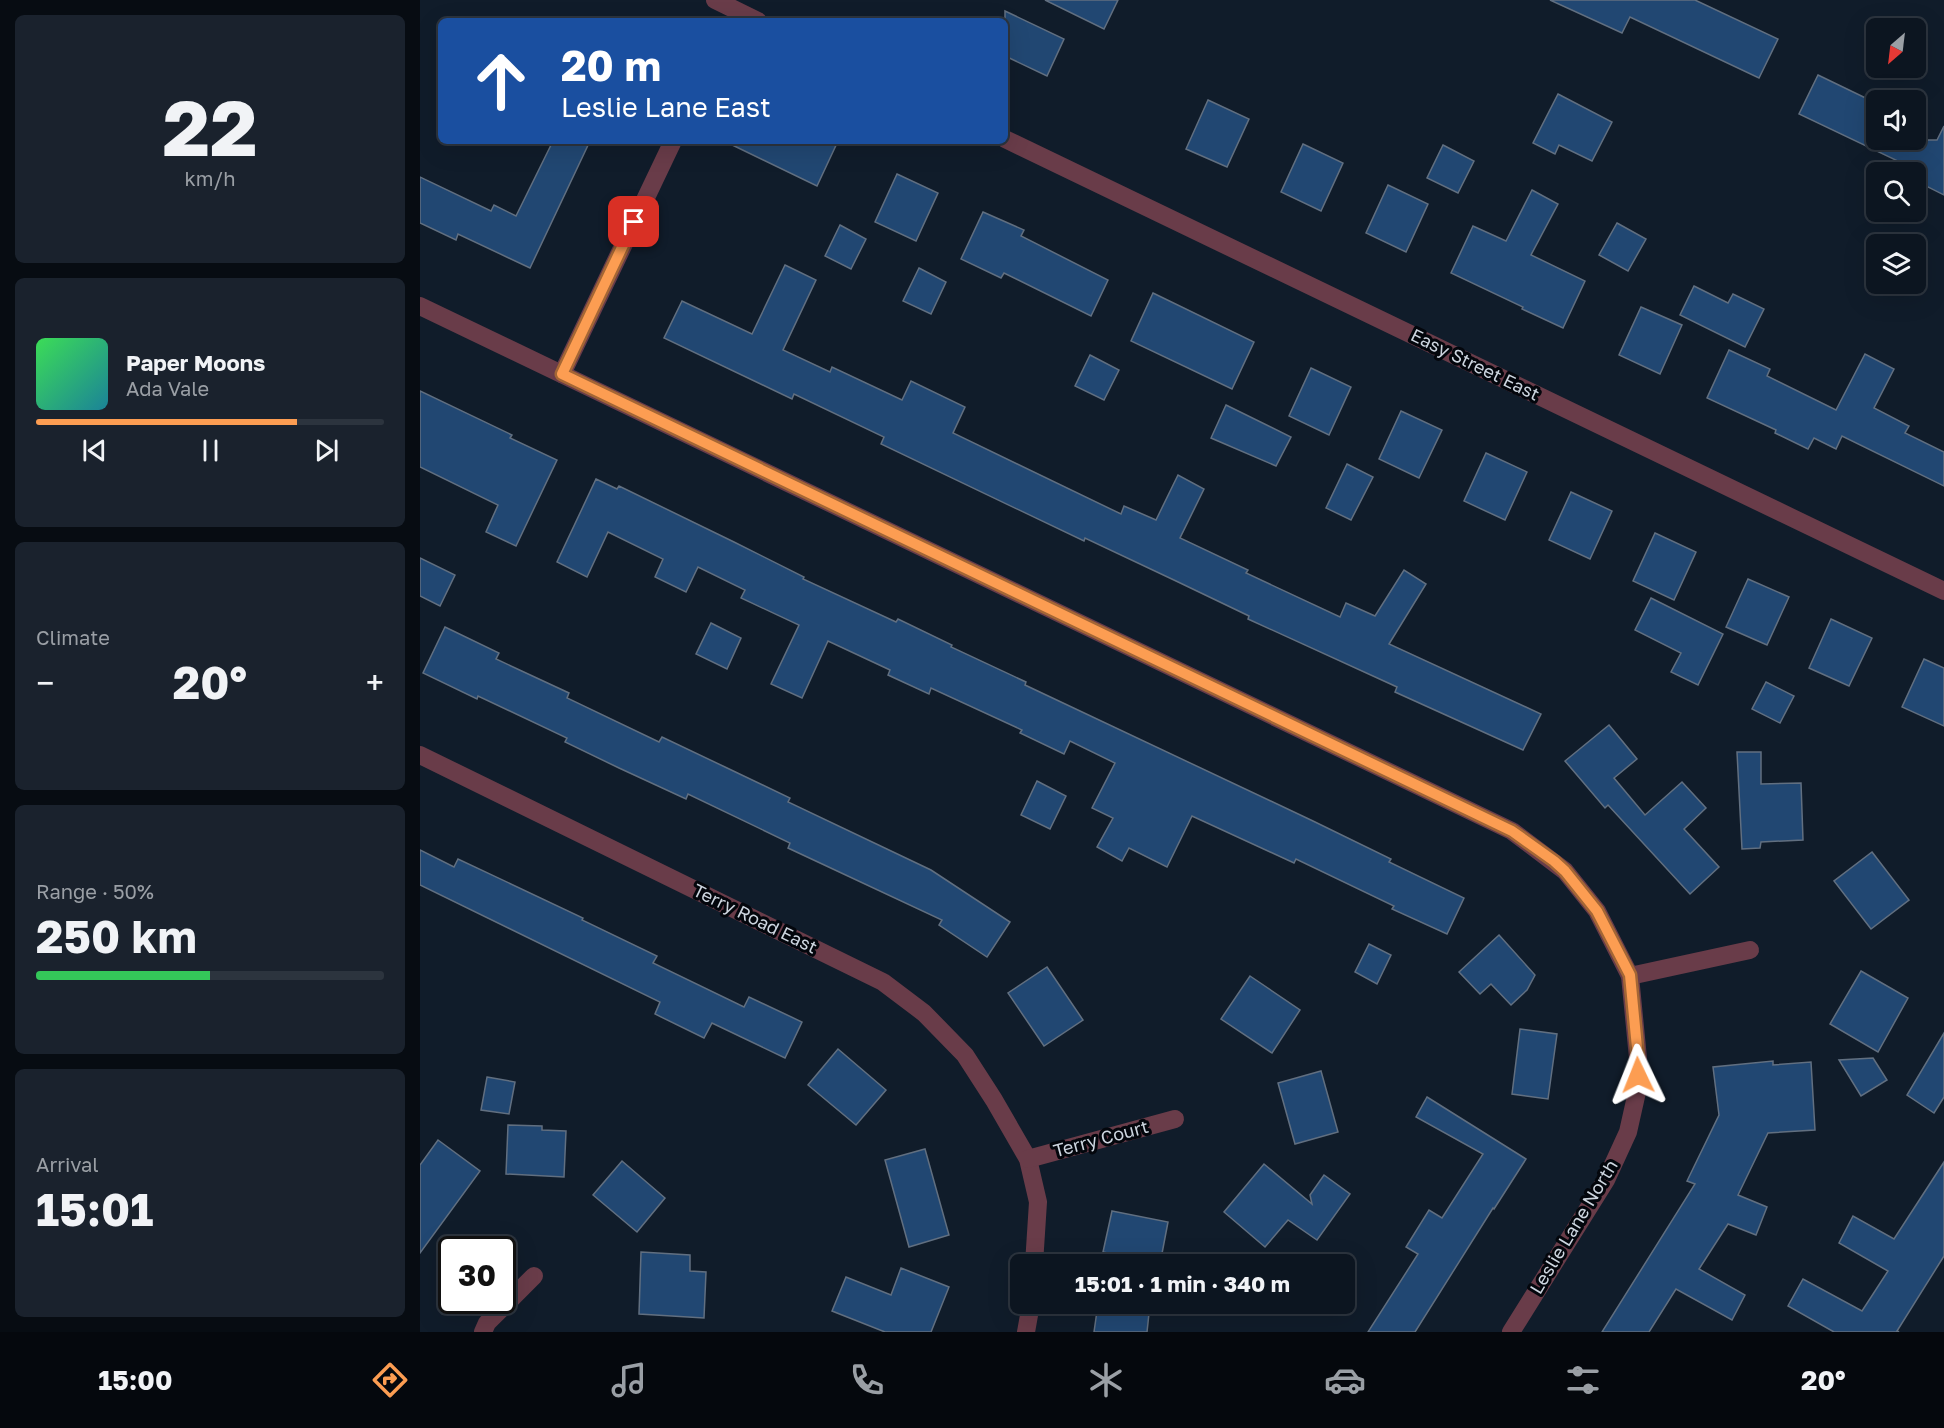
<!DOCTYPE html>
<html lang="en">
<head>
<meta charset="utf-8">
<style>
  body { margin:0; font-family:"Golos Text",sans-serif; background:#1a222d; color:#f1f3f6; height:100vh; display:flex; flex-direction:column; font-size:22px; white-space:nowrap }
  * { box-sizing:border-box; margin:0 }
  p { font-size:20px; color:#9a9fa5 }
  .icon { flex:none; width:33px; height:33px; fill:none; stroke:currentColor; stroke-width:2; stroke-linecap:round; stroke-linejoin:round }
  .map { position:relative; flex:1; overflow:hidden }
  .panel { display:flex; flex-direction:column; gap:15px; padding:15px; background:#070c12; width:420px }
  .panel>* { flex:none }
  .banner { position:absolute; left:18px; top:18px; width:570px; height:126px; border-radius:9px; box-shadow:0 6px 24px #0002,0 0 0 2px #2c343e; background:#1a4fa0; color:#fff; overflow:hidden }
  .needle { width:39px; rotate:208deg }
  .tools { position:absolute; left:1446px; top:18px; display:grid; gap:12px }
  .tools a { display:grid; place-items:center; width:60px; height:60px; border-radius:9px; background:#0c1520; box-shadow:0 6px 24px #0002,0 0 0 2px #2c343e; font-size:30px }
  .speed { position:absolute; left:18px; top:1236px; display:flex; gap:12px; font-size:30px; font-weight:700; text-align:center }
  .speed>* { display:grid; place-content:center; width:78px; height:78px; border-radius:50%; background:#0c1520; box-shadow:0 6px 24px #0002,0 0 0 2px #2c343e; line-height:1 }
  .speed .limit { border:3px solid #111; border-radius:9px; background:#fff; color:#111 }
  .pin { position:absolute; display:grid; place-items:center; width:51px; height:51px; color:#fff; margin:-26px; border-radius:12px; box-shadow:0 3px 9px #0006 }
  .me { position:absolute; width:66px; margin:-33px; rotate:358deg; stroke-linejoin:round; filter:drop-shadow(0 0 4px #0008) }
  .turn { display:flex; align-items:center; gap:21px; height:126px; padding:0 24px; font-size:27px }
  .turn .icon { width:78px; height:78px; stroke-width:2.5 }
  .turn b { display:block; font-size:42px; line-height:51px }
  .big { font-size:45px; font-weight:700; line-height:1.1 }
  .panel .card { flex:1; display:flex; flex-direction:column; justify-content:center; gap:9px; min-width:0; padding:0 21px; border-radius:9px; background:#1a222d }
  .panel .dial { align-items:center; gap:0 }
  .dial b { font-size:78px; line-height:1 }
  .song { display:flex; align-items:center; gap:18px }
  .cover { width:72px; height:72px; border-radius:9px; background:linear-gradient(135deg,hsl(130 70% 55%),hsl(190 70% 35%)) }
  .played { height:6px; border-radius:3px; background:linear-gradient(90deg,#fc9d52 75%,#2c343e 75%) }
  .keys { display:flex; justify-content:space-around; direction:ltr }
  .heat { display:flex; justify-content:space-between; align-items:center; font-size:33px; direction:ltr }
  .charge { height:9px; border-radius:4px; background:linear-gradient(90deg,#34c759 50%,#2c343e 0) }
  .trip { position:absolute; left:590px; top:1254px; width:345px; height:60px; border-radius:9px; background:#0c1520; box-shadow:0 6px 24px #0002,0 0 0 2px #2c343e; font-weight:700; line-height:60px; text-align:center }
  .tabs { display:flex; height:96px; justify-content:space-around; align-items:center; background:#05080d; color:#9a9fa5 }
  .tabs .icon { width:42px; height:42px }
  .tabs .current { color:#fc9d52 }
  .tabs b { font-size:27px; color:#f1f3f6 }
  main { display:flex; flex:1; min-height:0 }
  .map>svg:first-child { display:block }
</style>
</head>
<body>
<main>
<section class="panel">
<div class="card dial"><b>22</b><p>km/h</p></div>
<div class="card">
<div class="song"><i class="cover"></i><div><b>Paper Moons</b><p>Ada Vale</p></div></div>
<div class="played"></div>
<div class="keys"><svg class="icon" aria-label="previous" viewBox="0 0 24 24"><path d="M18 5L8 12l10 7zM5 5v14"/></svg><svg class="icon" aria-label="pause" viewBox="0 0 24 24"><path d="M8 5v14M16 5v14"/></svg><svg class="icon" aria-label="next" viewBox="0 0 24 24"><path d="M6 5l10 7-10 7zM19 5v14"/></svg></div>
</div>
<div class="card"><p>Climate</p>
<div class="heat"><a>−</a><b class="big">20°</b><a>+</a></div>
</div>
<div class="card"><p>Range · 50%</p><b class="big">250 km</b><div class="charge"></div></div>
<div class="card"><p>Arrival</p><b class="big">15:01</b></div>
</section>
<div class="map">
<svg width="1524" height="1332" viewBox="0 0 1524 1332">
  <rect width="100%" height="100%" fill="#101c2a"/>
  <g fill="#214772" stroke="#616f80" stroke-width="1.5">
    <polygon points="625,0 698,0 684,29"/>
    <polygon points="1130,0 1275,0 1358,39 1339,78 1210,17 1202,33"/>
    <polygon points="585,11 644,39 627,76 585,56"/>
    <polygon points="1398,75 1456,103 1456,140 1517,140 1524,126 1524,195 1496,181 1501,172 1379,114"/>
    <polygon points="1138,94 1192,122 1172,161 1139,145 1135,154 1113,143"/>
    <polygon points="788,100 829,119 807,167 766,149"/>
    <polygon points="133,141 170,141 110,268 38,234 36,240 0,223 0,177 71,211 74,205 96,216"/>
    <polygon points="304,141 418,141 397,186"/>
    <polygon points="883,144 923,163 901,211 861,192"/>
    <polygon points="1023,145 1054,161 1038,193 1007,178"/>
    <polygon points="477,174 518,193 496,241 455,222"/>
    <polygon points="968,185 1008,204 986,252 946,233"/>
    <polygon points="1112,190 1138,204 1111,255 1165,281 1143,328 1102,309 1103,307 1031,273 1053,226 1086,241"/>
    <polygon points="563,212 604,230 601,236 688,280 671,316 584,273 581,278 541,259"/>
    <polygon points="1197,223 1226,239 1208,271 1179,255"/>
    <polygon points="420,225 446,239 431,269 405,256"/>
    <polygon points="365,265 396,280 363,350 410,372 412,367 482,400 491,381 545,407 533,433 701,514 704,506 736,520 758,475 784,489 760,538 828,570 826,573 920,617 926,603 955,616 984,570 1006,584 969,644 1121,714 1103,750 975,692 977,687 828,619 829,616 756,581 665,538 664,541 461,444 464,437 374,394 372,399 244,338 262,301 332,334"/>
    <polygon points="499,268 526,282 511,314 483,301"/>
    <polygon points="1274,286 1308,303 1313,294 1344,309 1325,347 1260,315"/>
    <polygon points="733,293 834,342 812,389 711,341"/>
    <polygon points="1221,307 1262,325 1240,374 1199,355"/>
    <polygon points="1309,350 1350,369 1347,376 1416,410 1445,354 1474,369 1454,408 1489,426 1485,433 1524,452 1524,486 1422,436 1416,449 1394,438 1388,449 1355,433 1356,430 1287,398"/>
    <polygon points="670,355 699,370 684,400 655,386"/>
    <polygon points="891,368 931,387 909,435 869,416"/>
    <polygon points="0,391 92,435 90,438 137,460 96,546 66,532 78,505 0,467"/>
    <polygon points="806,405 871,437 856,466 791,438"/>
    <polygon points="981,411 1022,430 999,478 959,459"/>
    <polygon points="1066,453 1107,472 1085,520 1044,501"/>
    <polygon points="927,464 953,477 931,520 906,508"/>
    <polygon points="176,479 197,489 199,486 314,542 384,577 383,579 476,622 478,619 532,645 531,647 606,682 605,685 893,821 971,859 969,862 1044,898 1027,934 972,909 974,906 876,859 874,863 772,816 747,867 709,848 702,861 677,847 693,818 672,808 695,763 650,741 644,754 600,733 602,730 511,688 509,694 468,675 470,670 408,641 382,698 351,684 379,625 321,598 325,590 278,567 266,592 235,577 243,559 188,532 167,577 137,562"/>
    <polygon points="1151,492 1192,511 1170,559 1129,540"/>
    <polygon points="1235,533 1276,552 1254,600 1213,581"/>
    <polygon points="0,558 35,575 20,606 0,596"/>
    <polygon points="1328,579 1369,597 1347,645 1306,627"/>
    <polygon points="1231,598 1303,634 1278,685 1251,672 1261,653 1215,630"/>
    <polygon points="1411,619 1452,638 1429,686 1389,668"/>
    <polygon points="291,623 321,638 307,669 276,654"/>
    <polygon points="25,627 79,653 76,659 149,693 147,698 239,742 242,737 305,767 370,798 368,802 511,870 590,922 567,957 519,925 522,920 368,848 370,843 268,794 266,799 199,768 145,742 147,738 58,696 57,699 3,673"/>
    <polygon points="1504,659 1524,668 1524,726 1482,707"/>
    <polygon points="1346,682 1374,696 1360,723 1332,709"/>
    <polygon points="1189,725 1217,759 1194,778 1225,815 1262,782 1286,808 1264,829 1299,867 1270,894 1188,805 1185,808 1145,761"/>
    <polygon points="1317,752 1341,752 1341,784 1381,783 1383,840 1341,842 1340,848 1322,849"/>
    <polygon points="617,781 646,796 630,829 601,815"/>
    <polygon points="0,850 34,867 38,859 163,918 162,920 237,956 233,963 324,1007 329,997 382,1022 365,1058 292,1023 284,1038 235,1014 240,1002 0,885"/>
    <polygon points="1452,852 1489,900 1451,929 1414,881"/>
    <polygon points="1079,935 1115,975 1107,990 1091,1005 1071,984 1060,994 1039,972"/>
    <polygon points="949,944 971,955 957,984 935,972"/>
    <polygon points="627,967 663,1020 624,1046 588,993"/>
    <polygon points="1441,971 1488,998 1458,1052 1410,1024"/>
    <polygon points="830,976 880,1010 852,1053 801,1019"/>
    <polygon points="1100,1029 1137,1034 1128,1099 1092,1094"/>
    <polygon points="1524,1033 1524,1097 1514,1113 1487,1095"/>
    <polygon points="418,1049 466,1090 436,1125 388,1085"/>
    <polygon points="1453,1058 1467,1080 1441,1096 1419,1060"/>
    <polygon points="1353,1061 1353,1065 1391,1062 1395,1130 1348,1133 1318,1195 1347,1207 1336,1235 1308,1224 1279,1269 1325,1295 1312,1320 1256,1289 1229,1332 1182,1332 1275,1184 1267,1181 1299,1115 1293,1067"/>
    <polygon points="901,1071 918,1132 875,1144 858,1083"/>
    <polygon points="67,1077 95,1082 89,1114 61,1110"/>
    <polygon points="1007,1097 1106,1159 1074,1209 1073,1208 995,1332 948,1332 998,1254 986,1247 1009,1210 1022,1218 1063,1154 996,1117"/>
    <polygon points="88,1125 122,1126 122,1130 146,1131 144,1177 86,1174"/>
    <polygon points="18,1140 60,1171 0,1253 0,1165"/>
    <polygon points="505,1149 529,1235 489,1247 465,1160"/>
    <polygon points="202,1161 245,1198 217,1232 173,1195"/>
    <polygon points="1524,1162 1524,1256 1477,1331 1479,1332 1414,1332 1368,1306 1383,1279 1442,1311 1468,1271 1419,1243 1433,1216 1474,1239"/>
    <polygon points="844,1164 892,1204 890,1195 904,1175 930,1194 897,1240 868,1220 845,1247 804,1212"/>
    <polygon points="692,1211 748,1222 740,1264 683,1252"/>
    <polygon points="221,1252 270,1255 270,1271 286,1272 284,1318 219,1314"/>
    <polygon points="481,1268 529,1287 511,1332 465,1332 412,1311 426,1277 471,1295"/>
    <polygon points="678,1304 730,1304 727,1332 674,1332"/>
  </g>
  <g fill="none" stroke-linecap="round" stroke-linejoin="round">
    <g stroke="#693c49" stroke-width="18">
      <polyline points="295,0 338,21"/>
      <polyline points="585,139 1524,591"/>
      <polyline points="0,306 1092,831 1145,871 1177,911 1210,976 1218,1058 1217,1092 1208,1132 1186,1180 1091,1332"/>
      <polyline points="142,374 253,141"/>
      <polyline points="0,755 463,982 504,1013 545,1055 574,1100 608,1159 618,1202 614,1264"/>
      <polyline points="1210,976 1330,950"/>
      <polyline points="608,1159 755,1119"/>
      <polyline points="63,1332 67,1323 114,1276"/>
      <polyline points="606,1332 611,1304"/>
    </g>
  </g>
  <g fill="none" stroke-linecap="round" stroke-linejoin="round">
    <g stroke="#a46635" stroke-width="15">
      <polyline id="route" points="214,222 142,374 1092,831 1134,861 1145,871 1177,911 1210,975 1218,1058 1218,1075"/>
    </g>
    <use href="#route" stroke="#fc9d52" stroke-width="10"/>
  </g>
  <g text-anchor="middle" stroke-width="6" stroke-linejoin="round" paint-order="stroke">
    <g font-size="18" fill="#cdd5df" stroke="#03060c">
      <text transform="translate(1055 365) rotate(26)" y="6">Easy Street East</text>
      <text transform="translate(335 919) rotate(26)" y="6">Terry Road East</text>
      <text transform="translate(681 1139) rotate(-15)" y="6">Terry Court</text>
      <text transform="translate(1154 1227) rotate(-59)" y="6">Leslie Lane North</text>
    </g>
  </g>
</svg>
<div class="tools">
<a><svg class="needle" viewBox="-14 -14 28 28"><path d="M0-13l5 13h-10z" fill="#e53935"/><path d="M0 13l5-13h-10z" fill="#9a9fa5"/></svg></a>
<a><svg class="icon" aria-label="sound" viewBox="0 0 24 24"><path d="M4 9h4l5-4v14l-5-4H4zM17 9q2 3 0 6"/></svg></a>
<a><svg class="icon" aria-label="search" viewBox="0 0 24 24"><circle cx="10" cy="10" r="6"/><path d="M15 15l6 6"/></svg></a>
<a><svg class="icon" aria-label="layers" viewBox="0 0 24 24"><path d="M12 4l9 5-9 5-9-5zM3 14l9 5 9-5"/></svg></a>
</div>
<div class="speed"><div class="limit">30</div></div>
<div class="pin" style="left:214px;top:222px;background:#d93025"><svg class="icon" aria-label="arrive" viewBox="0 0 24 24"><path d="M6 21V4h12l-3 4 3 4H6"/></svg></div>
<svg class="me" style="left:1218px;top:1075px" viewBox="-20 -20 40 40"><path d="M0-17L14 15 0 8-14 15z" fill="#fc9d52" stroke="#fff" stroke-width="4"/></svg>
<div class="trip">15:01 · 1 min · 340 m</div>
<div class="banner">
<div class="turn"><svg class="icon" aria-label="ahead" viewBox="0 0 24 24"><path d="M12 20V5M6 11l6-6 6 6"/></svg><div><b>20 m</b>Leslie Lane East</div></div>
</div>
</div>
</main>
<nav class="tabs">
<b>15:00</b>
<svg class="icon current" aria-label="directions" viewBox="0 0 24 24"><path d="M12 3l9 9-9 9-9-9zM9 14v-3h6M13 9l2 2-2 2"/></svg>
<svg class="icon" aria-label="music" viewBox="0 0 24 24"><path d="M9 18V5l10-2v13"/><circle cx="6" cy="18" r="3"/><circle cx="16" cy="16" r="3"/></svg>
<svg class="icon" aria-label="phone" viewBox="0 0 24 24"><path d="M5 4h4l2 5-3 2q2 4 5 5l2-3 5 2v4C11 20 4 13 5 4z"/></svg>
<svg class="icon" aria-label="climate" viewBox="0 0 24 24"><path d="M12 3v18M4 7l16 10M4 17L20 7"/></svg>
<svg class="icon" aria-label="car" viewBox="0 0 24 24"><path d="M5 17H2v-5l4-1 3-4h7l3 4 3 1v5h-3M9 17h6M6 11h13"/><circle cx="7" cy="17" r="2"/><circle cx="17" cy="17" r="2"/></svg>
<svg class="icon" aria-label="filters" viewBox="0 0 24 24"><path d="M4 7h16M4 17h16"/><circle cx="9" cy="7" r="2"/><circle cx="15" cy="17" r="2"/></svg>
<b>20°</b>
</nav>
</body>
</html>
